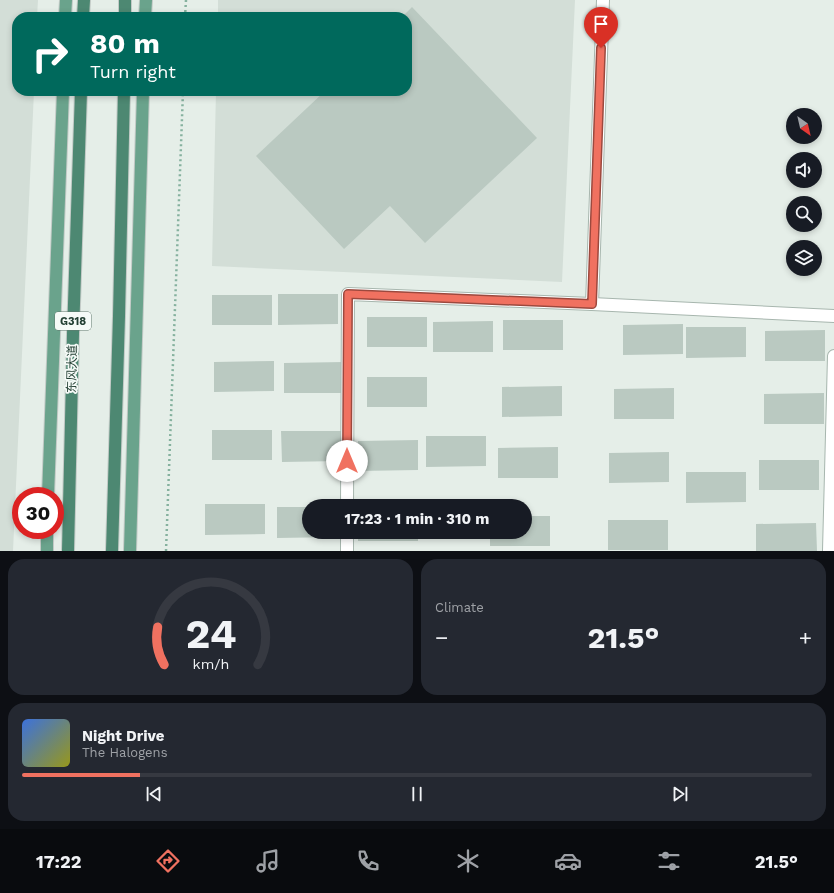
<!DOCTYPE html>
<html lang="en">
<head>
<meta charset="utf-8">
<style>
  body { margin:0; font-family:"Work Sans","Noto Sans SC",sans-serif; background:#242831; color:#f1f3f6; height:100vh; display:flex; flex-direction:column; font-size:15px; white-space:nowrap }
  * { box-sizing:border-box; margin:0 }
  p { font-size:13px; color:#9ea1a6 }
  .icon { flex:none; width:22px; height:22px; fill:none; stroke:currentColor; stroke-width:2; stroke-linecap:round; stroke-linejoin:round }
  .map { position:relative; height:551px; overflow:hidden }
  .panel { display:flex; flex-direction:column; gap:8px; padding:8px; background:#0d0f14; flex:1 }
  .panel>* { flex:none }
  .guide { position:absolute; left:12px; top:12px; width:400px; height:84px; border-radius:16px; box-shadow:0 2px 6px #0003; background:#00695c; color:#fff; overflow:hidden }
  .needle { width:26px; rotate:146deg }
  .buttons { position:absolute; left:786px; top:108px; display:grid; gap:8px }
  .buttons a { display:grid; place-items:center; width:36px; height:36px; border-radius:50%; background:#171b24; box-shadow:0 2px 6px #0003; font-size:20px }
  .speed { position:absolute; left:12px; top:487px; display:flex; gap:8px; font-size:20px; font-weight:700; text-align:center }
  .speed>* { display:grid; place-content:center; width:52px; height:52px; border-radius:50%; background:#171b24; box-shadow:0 2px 6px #0003; line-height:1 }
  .speed .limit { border:6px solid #d22; background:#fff; color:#111 }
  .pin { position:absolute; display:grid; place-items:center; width:34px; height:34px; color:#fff; margin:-41px -17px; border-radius:50% 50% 50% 0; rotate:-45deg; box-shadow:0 0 4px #0007 }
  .pin .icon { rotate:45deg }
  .me { position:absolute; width:44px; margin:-22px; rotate:0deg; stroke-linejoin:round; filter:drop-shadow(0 0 3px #0008) }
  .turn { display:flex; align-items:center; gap:14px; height:84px; padding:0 12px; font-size:18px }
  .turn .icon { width:52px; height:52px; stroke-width:2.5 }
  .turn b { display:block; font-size:28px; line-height:34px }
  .big { font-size:30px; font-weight:700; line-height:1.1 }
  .panel .card { flex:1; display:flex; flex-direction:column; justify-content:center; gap:6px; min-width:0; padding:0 14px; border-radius:16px; background:#242831 }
  .panel .dial { align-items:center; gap:0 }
  .dial svg { height:104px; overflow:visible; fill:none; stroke:#363941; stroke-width:7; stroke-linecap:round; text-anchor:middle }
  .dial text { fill:#f1f3f6; stroke:none }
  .song { display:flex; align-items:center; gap:12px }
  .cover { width:48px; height:48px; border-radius:6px; background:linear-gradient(135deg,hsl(220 70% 55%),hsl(60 70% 35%)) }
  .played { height:4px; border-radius:2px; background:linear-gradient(90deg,#f07160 15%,#363941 15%) }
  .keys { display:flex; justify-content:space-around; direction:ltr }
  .heat { display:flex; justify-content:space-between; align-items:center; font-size:22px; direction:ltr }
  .panel .tiles { flex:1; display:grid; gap:8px; grid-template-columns:1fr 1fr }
  .card:last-child { grid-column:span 2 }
  .trip { position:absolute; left:302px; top:499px; width:230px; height:40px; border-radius:20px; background:#171b24; box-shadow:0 2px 6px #0003; font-weight:700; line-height:40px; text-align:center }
  .menu { display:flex; height:64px; justify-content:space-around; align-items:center; background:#090b0e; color:#9ea1a6 }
  .menu .icon { width:28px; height:28px }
  .menu .on { color:#f07160 }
  .menu b { font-size:18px; color:#f1f3f6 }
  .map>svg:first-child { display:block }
</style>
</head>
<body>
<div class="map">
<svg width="834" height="551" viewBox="0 0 834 551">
  <rect width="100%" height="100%" fill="#e5eee8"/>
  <g fill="#d3ded7">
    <polygon points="0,0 38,0 37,17 17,17 17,91 34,91 13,551 0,551"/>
    <polygon points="218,0 575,0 562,282 212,266 216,91 407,91 407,17 218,17"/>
  </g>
  <g fill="#bac9c1">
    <polygon points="412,7 537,138 425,243 390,206 344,249 256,156 325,91 407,91 407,17 402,17"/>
    <polygon points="278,294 338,294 338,324 278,325"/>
    <rect x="212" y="295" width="60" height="30"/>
    <rect x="367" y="317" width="60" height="30"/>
    <rect x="503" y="320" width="60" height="30"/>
    <polygon points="493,321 493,352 433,352 433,322"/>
    <polygon points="683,324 683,354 623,355 623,325"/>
    <polygon points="686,327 746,327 746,357 686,358"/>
    <polygon points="825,330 825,361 765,361 765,331"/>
    <polygon points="274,361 274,391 214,392 214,362"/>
    <polygon points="344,362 344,393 284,393 284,363"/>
    <rect x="367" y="377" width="60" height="30"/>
    <polygon points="562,386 562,416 502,417 502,387"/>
    <polygon points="674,388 674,419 614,419 614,389"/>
    <polygon points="824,393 824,424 764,424 764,394"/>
    <rect x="212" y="430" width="60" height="30"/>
    <polygon points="281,431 342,431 342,461 282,462"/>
    <polygon points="426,436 486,436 486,466 426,467"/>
    <polygon points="418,440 418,470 358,471 358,441"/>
    <polygon points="558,447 558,478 498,478 498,448"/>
    <polygon points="669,452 669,482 609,483 609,453"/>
    <rect x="759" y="460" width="60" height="30"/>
    <polygon points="686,472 746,472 746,502 686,503"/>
    <polygon points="205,504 265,504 265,534 205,535"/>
    <polygon points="277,507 309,507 309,532 337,532 337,537 277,538"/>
    <polygon points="525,516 550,516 550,546 490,546 490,532 525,532"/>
    <rect x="608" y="520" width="60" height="30"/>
    <polygon points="816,523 817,551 756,551 756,524"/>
    <rect x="358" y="532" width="60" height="9"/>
  </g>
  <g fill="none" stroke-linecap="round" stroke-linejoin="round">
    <g stroke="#a7b6ae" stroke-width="14">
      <g id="minor">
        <polyline points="592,304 603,0"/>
        <polyline points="347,506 348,294 592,304 834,316"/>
        <polyline points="347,551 347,532"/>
        <polyline points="829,551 834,356"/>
      </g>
    </g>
    <g stroke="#c2cac6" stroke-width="14">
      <g id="primary">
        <polyline points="65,17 66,0"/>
        <polyline points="145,17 146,0"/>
        <polyline points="48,496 63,91"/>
        <polyline points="47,551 47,530"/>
        <polyline points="130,551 143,91"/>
      </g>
    </g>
    <g stroke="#c2cac6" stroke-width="14">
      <g id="trunk">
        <polyline points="83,17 84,0"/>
        <polyline points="125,17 125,0"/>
        <polyline points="112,551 119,316 124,91"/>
      </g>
    </g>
    <g stroke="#85b19e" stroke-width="2.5" stroke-dasharray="2 3" stroke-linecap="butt">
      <polyline points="185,17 186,0"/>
      <polyline points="166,551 183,91"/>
    </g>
    <use href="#minor" stroke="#fff" stroke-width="12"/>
    <use href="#primary" stroke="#6aa38c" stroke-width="12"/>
    <use href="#trunk" stroke="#4d8872" stroke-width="12"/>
    <g stroke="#c2cac6" stroke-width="14" stroke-linecap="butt">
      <polyline id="trunk-bridge" points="68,551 73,334 81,91"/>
    </g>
    <use href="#trunk-bridge" stroke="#4d8872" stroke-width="12"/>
  </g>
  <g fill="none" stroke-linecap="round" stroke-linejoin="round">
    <g stroke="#9c493e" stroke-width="10">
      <polyline id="route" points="347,461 348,294 592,304 601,48"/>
    </g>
    <use href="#route" stroke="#f07160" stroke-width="7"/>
  </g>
  <g text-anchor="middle" stroke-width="3.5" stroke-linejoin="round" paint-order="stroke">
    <rect fill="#f5faf7" stroke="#63786e" stroke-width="1" x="55" y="312" width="36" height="18" rx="3"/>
    <g font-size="11" font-weight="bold" fill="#244034">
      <text x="73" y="325">G318</text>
    </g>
    <g font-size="12" fill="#244034" stroke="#f5faf7">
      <text transform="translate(72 369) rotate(-89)" y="4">东风大道</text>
    </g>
  </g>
</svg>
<div class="buttons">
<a><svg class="needle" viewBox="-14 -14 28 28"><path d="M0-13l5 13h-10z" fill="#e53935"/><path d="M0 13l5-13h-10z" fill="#9ea1a6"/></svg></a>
<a><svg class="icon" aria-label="sound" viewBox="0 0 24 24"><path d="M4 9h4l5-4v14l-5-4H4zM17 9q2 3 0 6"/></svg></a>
<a><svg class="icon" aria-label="search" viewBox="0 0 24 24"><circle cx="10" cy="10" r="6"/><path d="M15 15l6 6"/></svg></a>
<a><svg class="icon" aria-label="layers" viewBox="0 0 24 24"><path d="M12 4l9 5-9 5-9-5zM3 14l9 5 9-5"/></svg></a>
</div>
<div class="speed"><div class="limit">30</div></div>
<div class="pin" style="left:601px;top:48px;background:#d93025"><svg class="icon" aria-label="arrive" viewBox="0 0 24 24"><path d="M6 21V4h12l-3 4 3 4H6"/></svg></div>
<svg class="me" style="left:347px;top:461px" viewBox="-20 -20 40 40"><circle r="19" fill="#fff"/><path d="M0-13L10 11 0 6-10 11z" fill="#f07160"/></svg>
<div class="trip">17:23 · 1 min · 310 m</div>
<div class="guide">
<div class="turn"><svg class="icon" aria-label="right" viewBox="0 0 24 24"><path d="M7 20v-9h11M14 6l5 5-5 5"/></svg><div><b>80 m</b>Turn right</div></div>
</div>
</div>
<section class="panel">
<div class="tiles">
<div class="card dial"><svg viewBox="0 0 100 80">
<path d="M14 69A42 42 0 1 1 86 69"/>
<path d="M14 69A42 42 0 0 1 9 40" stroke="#f07160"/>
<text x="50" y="56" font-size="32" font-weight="700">24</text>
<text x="50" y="72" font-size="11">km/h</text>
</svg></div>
<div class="card"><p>Climate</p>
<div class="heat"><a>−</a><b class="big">21.5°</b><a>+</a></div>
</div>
<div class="card">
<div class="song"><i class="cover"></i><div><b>Night Drive</b><p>The Halogens</p></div></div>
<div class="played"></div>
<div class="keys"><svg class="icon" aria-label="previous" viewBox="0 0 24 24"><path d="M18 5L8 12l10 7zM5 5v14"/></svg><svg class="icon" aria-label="pause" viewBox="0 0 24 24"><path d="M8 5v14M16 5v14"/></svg><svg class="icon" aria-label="next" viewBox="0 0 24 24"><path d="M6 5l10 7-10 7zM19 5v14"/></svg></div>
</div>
</div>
</section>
<nav class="menu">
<b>17:22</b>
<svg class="icon on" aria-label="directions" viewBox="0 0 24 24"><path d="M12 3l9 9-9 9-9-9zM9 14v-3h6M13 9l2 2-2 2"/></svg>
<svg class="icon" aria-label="music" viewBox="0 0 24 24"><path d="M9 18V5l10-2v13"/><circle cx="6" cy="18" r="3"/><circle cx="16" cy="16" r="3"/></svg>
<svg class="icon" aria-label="phone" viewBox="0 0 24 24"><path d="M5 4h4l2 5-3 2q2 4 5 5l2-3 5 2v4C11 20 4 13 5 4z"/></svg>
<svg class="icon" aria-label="climate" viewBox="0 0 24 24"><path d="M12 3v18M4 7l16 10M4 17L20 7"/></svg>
<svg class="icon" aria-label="car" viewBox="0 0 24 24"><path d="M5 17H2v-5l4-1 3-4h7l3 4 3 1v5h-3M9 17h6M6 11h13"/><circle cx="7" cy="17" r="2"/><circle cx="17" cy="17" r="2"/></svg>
<svg class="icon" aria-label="filters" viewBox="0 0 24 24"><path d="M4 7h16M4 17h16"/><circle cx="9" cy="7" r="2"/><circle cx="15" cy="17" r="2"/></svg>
<b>21.5°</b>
</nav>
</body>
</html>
